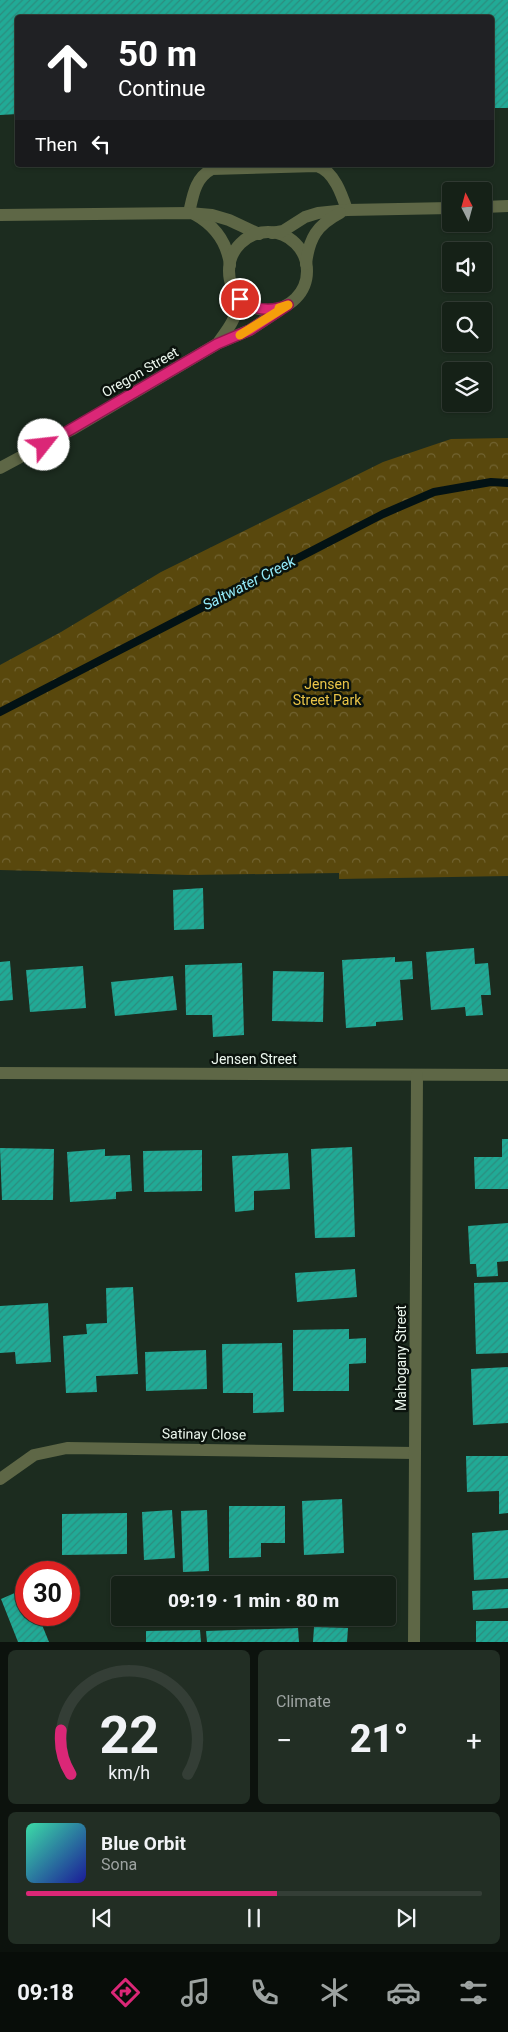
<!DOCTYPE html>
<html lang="en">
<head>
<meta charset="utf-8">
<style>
  body { margin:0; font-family:Roboto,sans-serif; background:#222e24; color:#f1f3f6; height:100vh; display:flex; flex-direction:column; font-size:19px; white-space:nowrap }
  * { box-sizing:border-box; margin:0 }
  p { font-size:16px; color:#9da3a1 }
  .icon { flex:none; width:28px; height:28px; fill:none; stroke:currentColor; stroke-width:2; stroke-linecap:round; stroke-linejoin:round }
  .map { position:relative; height:1642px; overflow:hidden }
  .details { display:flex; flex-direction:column; gap:8px; padding:8px; background:#0c120d; flex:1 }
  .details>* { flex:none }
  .guide { position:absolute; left:15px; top:15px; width:479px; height:152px; border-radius:5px; box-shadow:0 1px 4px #0004,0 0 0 1px #343e36; background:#202124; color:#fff; overflow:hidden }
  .needle { width:32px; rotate:354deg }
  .controls { position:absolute; left:442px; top:182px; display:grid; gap:10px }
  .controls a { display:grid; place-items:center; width:50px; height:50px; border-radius:5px; background:#152117; box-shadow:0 1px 4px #0004,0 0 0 1px #343e36; font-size:25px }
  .speed { position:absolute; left:15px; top:1561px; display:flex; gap:10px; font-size:25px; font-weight:700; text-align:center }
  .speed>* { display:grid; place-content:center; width:65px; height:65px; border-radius:50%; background:#152117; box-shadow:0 1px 4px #0004,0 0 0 1px #343e36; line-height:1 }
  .speed .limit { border:8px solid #d22; background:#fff; color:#111 }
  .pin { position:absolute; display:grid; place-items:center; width:42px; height:42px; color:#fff; margin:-21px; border:2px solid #fff; border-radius:50%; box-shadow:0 1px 5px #0007 }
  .me { position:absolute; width:55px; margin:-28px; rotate:61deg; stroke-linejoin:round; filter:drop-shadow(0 0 4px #0008) }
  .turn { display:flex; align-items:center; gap:18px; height:105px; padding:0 20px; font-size:22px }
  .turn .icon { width:65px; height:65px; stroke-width:2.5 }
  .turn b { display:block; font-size:35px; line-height:42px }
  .then { display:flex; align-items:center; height:48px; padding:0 20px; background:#0003; gap:10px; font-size:19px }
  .big { font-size:38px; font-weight:800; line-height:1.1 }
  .details .widget { flex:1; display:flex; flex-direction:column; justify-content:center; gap:8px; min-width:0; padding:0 18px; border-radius:8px; background:#222e24 }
  .details .dial { align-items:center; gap:0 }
  .dial svg { height:130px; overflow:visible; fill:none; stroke:#343e36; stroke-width:7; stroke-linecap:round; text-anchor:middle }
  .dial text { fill:#f1f3f6; stroke:none }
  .song { display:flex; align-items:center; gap:15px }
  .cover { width:60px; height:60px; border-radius:8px; background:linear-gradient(135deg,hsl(160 70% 55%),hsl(240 70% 35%)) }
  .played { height:5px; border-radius:2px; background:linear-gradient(90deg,#db2777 55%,#343e36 55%) }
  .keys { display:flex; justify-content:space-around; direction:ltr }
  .heat { display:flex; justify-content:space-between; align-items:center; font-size:28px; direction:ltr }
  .details .tiles { flex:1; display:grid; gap:8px; grid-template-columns:1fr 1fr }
  .widget:last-child { grid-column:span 2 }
  .trip { position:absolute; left:111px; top:1576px; width:285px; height:50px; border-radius:5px; background:#152117; box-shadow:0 1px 4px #0004,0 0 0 1px #343e36; font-weight:800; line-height:50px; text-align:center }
  .menu { display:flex; height:80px; justify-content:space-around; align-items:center; background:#080d09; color:#9da3a1 }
  .menu .icon { width:35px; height:35px }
  .menu .selected { color:#db2777 }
  .menu b { font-size:22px; color:#f1f3f6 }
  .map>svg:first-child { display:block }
</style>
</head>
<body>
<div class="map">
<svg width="508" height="1642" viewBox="0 0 508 1642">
  <defs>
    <pattern id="park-crowns" width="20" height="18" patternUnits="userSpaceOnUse" patternTransform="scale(1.25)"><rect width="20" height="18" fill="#59480d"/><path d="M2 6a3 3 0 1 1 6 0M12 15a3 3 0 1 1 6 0" fill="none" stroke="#716331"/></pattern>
    <pattern id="building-hatch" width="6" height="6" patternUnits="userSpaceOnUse" patternTransform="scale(1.25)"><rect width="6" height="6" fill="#21aa96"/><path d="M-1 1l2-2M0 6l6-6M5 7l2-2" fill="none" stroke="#2c8d7f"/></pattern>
  </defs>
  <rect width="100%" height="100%" fill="#1c2c1f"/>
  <polygon fill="url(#park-crowns)" points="508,438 508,876 339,879 339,873 189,875 0,870 0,665 61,632 161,572 383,462 451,439"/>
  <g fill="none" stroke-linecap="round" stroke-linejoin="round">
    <polyline stroke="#031214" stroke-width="8" points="0,712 383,514 434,492 491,482 508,483"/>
  </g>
  <g fill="url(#building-hatch)">
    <polygon points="0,0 508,0 508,108 491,108 491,18 18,18 18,114 0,115"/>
    <polygon points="203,888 204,929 174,930 173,890"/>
    <polygon points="474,948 475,964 488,963 491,995 481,995 483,1015 466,1016 465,1007 431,1010 426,952"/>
    <polygon points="395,957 395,962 412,961 413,979 400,980 403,1020 376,1022 376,1026 346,1028 342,960"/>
    <polygon points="10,961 13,1000 0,1001 0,962"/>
    <polygon points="242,963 244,1035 213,1037 212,1015 186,1015 185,965"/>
    <polygon points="83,966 86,1008 30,1012 26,970"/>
    <polygon points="273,971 324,972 323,1022 272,1021"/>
    <polygon points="173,976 177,1010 115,1016 111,982"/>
    <polygon points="502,1139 508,1139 508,1189 475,1189 474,1157 502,1157"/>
    <polygon points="352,1147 355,1237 315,1238 311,1149"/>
    <polygon points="0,1148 54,1149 53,1200 2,1200"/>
    <polygon points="105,1149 105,1156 130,1155 132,1191 116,1192 116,1199 70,1202 67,1152"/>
    <polygon points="202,1150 202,1191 144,1192 143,1151"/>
    <polygon points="288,1153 290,1189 254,1191 254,1210 235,1212 232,1156"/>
    <polygon points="508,1223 508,1261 497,1262 498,1276 477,1277 476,1264 470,1264 468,1226"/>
    <polygon points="355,1269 357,1297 297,1302 295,1273"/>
    <polygon points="508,1282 508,1353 476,1354 474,1283"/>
    <polygon points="133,1287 138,1374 96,1376 97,1392 66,1393 63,1336 87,1334 86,1324 107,1323 106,1288"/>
    <polygon points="48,1303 51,1362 16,1364 15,1352 0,1353 0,1306"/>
    <polygon points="349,1329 349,1339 366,1338 366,1363 349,1364 349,1391 293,1391 293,1330"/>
    <polygon points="282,1343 284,1412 253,1413 253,1393 223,1393 222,1344"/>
    <polygon points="206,1350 207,1389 146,1391 145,1352"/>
    <polygon points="508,1367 508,1423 473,1425 471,1369"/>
    <polygon points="466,1456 508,1456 508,1513 499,1514 499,1491 467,1492"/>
    <polygon points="342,1499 344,1553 304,1555 302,1501"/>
    <polygon points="229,1506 285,1506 285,1543 261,1543 261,1557 229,1558"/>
    <polygon points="172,1510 175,1558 144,1560 142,1512"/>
    <polygon points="207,1510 209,1571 183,1572 181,1511"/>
    <polygon points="127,1513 127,1554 62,1555 62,1514"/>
    <polygon points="508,1530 508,1578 474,1580 472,1533"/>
    <polygon points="26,1588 26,1615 38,1615 49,1642 18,1642 1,1599"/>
    <polygon points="508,1589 508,1608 473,1610 472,1591"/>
    <rect x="476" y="1621" width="32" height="21"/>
    <polygon points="314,1627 348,1628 347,1642 313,1642"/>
    <polygon points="298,1628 299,1642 207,1642 206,1631"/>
    <polygon points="200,1630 201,1642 146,1642 146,1631"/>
  </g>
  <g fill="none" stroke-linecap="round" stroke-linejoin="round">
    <g stroke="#5e6746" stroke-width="12">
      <polyline points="484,207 508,206"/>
      <path d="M 189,213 C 193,195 195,178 212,169 L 317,166 C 334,171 342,195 347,210"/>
      <path d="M 194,214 C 214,225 227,242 230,265"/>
      <polyline points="0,215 189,213 212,215 229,220 259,234"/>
      <circle cx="268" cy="271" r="39"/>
      <polyline points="272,233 283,231 305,217 318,213 347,210 451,208"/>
      <path d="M 306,264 C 309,238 317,225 340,213"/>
      <polyline points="219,343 250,330 280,310"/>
      <path d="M 0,468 L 71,430 L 217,344 C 229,328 242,313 235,292"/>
      <polyline points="0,1073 508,1075"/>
      <polyline points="0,1479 34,1455 67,1448 415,1453"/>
      <polyline points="414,1642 417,1075"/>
    </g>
  </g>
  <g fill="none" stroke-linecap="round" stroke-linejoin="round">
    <g stroke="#8e194d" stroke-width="12">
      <path id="route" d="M 44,445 L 217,344 L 250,330 L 288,305 C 271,312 255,311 240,299"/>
    </g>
    <use href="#route" stroke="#db2777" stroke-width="9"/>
    <polyline stroke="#f59e0b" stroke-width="9" points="240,335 288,305 279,308"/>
  </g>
  <g text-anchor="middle" stroke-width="5" stroke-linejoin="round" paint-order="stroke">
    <g font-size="14" fill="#edf8ef" stroke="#0b130d">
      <text transform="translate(140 372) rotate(-30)" y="5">Oregon Street</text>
      <text x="254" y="1064">Jensen Street</text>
      <text transform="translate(401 1358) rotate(-90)" y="5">Mahogany Street</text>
      <text transform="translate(204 1434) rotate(1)" y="5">Satinay Close</text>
    </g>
    <g font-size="14" fill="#e9c448" stroke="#0b130d">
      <text x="327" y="689">Jensen<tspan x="327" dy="16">Street Park</tspan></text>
    </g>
    <g font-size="15" font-style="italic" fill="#93eaf9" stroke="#0b130d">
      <text transform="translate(249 583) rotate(-27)" y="5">Saltwater Creek</text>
    </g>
  </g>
</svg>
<div class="controls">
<a><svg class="needle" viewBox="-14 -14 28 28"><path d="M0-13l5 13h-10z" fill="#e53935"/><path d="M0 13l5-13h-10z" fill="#9da3a1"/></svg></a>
<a><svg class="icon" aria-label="sound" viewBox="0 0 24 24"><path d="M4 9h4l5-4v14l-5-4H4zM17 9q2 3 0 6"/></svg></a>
<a><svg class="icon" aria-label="search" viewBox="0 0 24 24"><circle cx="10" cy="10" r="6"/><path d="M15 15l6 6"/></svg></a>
<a><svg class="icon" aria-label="layers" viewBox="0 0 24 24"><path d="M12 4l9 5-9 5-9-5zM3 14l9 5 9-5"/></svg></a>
</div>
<div class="speed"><div class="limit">30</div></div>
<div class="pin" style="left:240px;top:299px;background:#d93025"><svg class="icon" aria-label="arrive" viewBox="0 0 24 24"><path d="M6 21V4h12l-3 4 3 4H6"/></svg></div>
<svg class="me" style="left:44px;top:445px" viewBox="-20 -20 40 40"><circle r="19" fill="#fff"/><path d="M0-13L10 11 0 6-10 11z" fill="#db2777"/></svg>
<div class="trip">09:19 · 1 min · 80 m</div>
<div class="guide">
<div class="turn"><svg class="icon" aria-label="ahead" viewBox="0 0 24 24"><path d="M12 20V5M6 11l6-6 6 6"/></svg><div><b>50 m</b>Continue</div></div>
<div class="then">Then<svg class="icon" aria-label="left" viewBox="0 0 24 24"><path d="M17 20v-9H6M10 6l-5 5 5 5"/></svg></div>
</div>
</div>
<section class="details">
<div class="tiles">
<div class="widget dial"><svg viewBox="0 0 100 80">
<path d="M14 69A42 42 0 1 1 86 69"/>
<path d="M14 69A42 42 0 0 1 8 42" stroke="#db2777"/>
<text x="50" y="56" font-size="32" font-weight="700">22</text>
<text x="50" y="72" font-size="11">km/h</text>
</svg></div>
<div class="widget"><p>Climate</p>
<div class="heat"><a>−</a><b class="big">21°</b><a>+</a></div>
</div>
<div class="widget">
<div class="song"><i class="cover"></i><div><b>Blue Orbit</b><p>Sona</p></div></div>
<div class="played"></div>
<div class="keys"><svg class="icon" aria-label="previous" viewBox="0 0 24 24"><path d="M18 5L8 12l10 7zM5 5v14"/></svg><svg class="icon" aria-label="pause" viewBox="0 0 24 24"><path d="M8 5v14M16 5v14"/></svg><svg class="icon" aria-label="next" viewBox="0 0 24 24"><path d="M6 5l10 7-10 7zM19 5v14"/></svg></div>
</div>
</div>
</section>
<nav class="menu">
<b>09:18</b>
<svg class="icon selected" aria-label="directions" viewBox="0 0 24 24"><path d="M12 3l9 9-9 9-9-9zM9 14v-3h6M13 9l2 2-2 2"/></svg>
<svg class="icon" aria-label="music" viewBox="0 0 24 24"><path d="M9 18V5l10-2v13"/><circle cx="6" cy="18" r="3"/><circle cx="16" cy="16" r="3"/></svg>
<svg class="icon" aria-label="phone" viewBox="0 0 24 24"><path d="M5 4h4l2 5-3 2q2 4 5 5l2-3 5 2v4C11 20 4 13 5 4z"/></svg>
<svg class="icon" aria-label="climate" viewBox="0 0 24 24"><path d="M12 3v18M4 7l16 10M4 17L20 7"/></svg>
<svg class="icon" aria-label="car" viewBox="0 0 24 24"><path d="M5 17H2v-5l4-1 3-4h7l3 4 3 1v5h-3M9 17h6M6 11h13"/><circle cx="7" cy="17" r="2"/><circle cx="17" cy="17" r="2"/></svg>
<svg class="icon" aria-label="filters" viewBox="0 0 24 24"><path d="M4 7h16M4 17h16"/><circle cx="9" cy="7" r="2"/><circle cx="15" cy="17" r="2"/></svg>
</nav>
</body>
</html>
